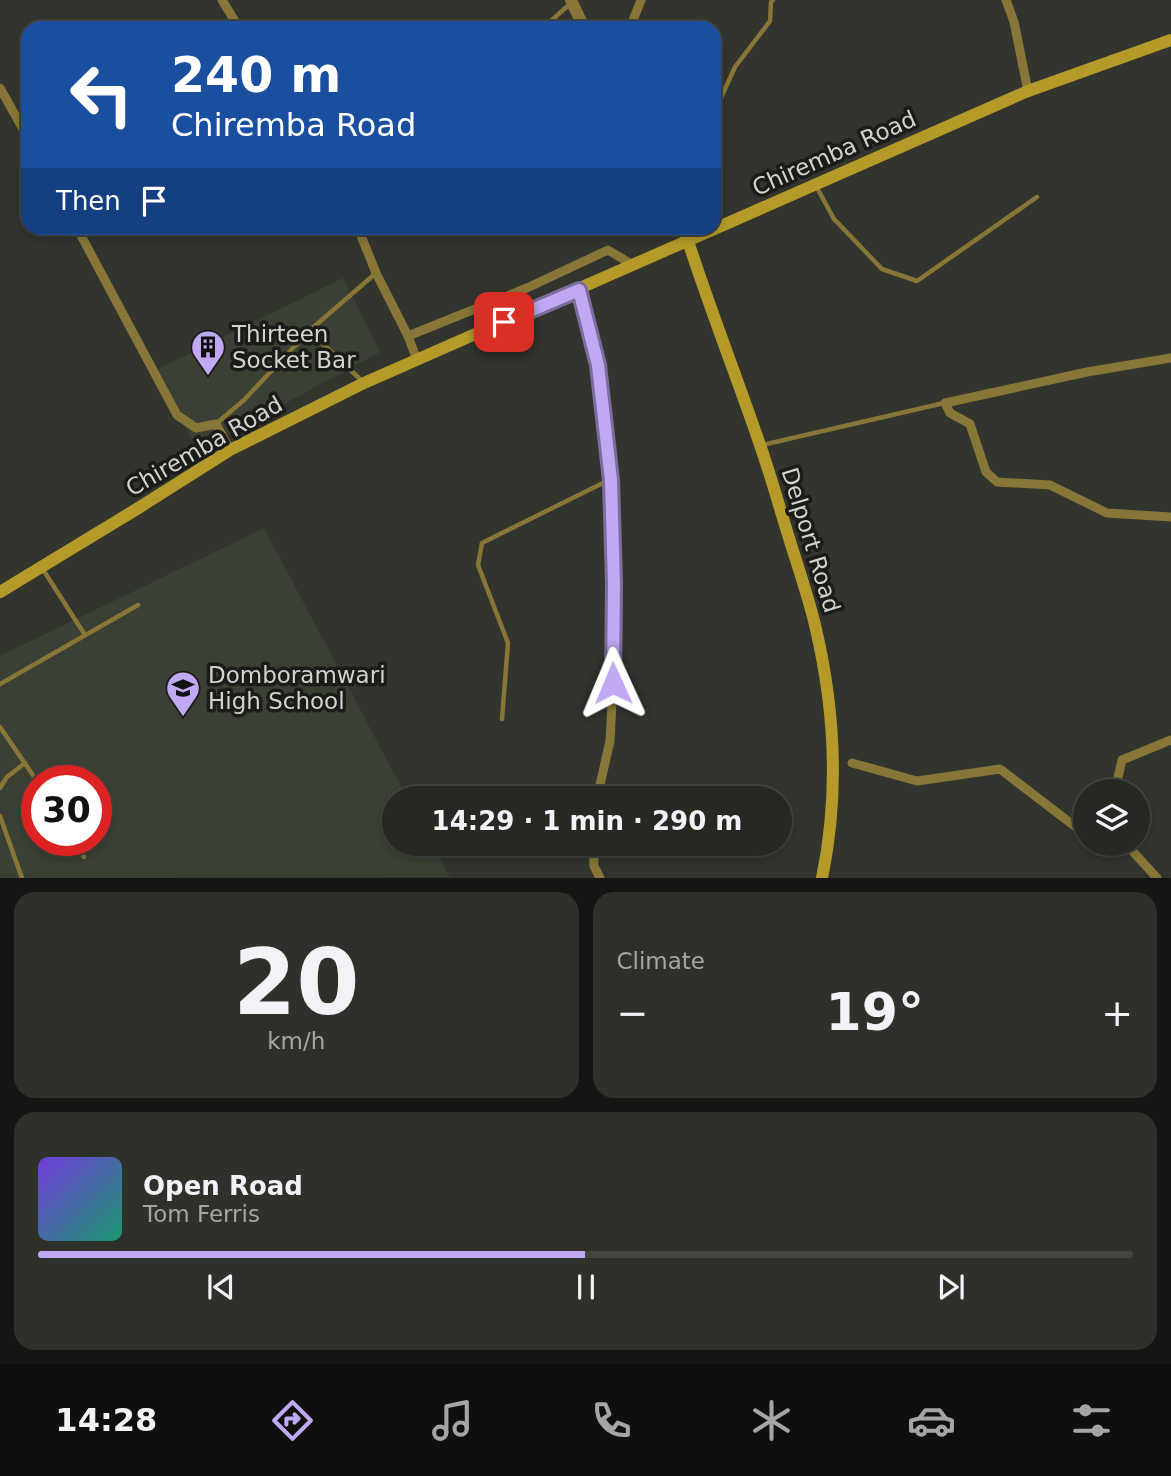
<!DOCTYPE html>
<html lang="en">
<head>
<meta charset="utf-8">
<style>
  body { margin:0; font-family:"DejaVu Sans",sans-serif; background:#2e302a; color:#f1f3f6; height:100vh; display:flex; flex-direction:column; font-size:26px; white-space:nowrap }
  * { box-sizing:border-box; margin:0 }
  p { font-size:23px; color:#a4a6a5 }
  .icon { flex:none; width:38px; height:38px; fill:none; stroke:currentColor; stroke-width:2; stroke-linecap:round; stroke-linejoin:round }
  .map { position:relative; height:878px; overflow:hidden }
  .side { display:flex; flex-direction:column; gap:14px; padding:14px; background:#151613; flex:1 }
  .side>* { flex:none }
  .top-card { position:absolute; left:21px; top:21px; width:700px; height:214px; border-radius:21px; box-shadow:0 4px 10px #0003,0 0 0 2px #424440; background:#1a4fa0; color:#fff; overflow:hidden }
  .fabs { position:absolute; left:1073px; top:779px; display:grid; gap:14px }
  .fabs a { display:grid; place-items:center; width:77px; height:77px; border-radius:50%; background:#262822; box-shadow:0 4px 10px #0003,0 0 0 2px #424440; font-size:35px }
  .speed { position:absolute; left:21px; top:765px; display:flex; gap:14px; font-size:35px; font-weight:700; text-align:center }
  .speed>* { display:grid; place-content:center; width:91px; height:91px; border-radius:50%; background:#262822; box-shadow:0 4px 10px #0003,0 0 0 2px #424440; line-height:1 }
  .speed .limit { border:10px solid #d22; background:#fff; color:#111 }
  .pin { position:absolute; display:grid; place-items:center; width:60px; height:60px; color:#fff; margin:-30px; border-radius:14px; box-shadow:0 4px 10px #0006 }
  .me { position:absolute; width:77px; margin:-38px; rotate:359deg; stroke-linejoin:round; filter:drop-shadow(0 0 5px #0008) }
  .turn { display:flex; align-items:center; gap:24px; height:147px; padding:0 35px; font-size:32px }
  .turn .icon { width:91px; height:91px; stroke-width:2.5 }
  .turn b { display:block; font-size:49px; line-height:60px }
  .then { display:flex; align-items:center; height:66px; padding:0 35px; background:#0003; gap:14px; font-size:26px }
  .big { font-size:52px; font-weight:700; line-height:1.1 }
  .side .widget { flex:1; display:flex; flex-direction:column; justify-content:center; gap:10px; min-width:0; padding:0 24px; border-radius:21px; background:#2e302a }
  .side .dial { align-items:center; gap:0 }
  .dial b { font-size:91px; line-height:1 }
  .song { display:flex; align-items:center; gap:21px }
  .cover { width:84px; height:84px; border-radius:10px; background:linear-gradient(135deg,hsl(260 70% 55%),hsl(160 70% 35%)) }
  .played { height:7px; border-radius:4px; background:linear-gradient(90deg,#c1a8f3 50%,#424440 50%) }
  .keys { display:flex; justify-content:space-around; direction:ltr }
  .heat { display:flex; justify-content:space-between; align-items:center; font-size:38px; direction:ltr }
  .side .tiles { flex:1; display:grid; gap:14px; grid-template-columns:1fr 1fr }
  .widget:last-child { grid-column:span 2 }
  .trip { position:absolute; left:382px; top:786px; width:410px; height:70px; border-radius:35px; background:#262822; box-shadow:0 4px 10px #0003,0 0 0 2px #424440; font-weight:700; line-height:70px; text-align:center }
  .menu { display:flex; height:112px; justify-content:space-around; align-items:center; background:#0f100e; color:#a4a6a5 }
  .menu .icon { width:49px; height:49px }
  .menu .on { color:#c1a8f3 }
  .menu b { font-size:32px; color:#f1f3f6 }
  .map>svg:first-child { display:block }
</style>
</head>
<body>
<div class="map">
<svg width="1171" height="878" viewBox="0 0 1171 878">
  <rect width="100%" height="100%" fill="#32352e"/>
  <g fill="#3a4033" fill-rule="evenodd">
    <polygon points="343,278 380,352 198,451 156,370"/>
    <path d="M 264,528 L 407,798 L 394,798 L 394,844 L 432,844 L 450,877 L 0,878 L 0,656 ZM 37,780 L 96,780 L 96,840 L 37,840 Z"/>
  </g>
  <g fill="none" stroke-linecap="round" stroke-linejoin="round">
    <g stroke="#877637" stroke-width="4.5">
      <polyline points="543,28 571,3"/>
      <polyline points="714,113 735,67 770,21 771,2 773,0"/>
      <polyline points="816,186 834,219 882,269 917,281 1037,197"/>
      <polyline points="309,331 361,380"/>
      <polyline points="217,423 244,400 309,331 376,273"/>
      <polyline points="762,445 944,403"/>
      <polyline points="42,568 85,635"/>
      <polyline points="0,684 138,605"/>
      <polyline points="502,719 508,643 478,565 482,543 611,479 598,365 579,291"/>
      <polyline points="0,727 37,781"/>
      <polyline points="0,788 7,777 25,763"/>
      <polyline points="0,816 22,878"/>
      <polyline points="73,840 84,857"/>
    </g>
    <g stroke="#877637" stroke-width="9">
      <polyline points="222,0 239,28"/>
      <polyline points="1006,0 1014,22 1028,91"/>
      <polyline points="630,28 641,0"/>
      <polyline points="0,88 28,138"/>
      <polyline points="77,228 177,415 196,428 216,424 230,450"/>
      <polyline points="358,228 376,273 408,336 417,360"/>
      <polyline points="408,336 527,288 608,250 633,265"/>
      <polyline points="1171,358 1087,372 945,403 950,413 970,424 986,472 997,482 1050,485 1107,513 1171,517"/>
      <polyline points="852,763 917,781 1000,769 1077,828 1085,830"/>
      <polyline points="1115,791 1122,760 1171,740"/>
      <polyline points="597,798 610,741 613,683 614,585 611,479"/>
      <polyline points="593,844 594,866 600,878"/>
      <polyline points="1126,844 1157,878"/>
    </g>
    <g stroke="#877637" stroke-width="12">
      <polyline points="571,0 584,28"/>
      <polyline points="683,228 688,241"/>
    </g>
    <g stroke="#b59a29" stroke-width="12">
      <path d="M 688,241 C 710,309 736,375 759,442 C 770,473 779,506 789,538 C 798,567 808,596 815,625 C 835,709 840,792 822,878"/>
      <polyline points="0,592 140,507 230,450 364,383 1028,91 1171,40"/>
    </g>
  </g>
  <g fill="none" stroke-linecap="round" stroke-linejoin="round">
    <g stroke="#7d6d9e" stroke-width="18">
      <polyline id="route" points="504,322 579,290 598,365 611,480 614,584 613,683"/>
    </g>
    <use href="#route" stroke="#c1a8f3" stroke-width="12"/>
  </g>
  <defs>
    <g id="building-pin" transform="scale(1.75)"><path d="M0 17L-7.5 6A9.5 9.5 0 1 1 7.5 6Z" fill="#c1a8f3" stroke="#1b1c19"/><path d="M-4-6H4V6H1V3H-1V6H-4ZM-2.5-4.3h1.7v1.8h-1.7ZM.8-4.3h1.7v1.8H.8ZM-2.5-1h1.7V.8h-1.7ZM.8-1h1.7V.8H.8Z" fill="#111"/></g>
    <g id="school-pin" transform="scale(1.75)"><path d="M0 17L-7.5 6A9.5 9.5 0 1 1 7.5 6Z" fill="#c1a8f3" stroke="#1b1c19"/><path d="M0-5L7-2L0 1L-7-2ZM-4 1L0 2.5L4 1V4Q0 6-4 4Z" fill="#111"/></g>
  </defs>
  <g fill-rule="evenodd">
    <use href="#building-pin" x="208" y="347"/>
    <use href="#school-pin" x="183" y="688"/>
  </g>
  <g text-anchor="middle" stroke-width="7" stroke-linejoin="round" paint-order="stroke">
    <g font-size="23" fill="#d1d3ce" stroke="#1b1c19">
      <text transform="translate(834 153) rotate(-24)" y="8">Chiremba Road</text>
      <text transform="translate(204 446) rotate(-30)" y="8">Chiremba Road</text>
      <text transform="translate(811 540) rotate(73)" y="8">Delport Road</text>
    </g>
    <g font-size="23" fill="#d1d3ce" stroke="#1b1c19" text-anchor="start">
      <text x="232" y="342">Thirteen<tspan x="232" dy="26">Socket Bar</tspan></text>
      <text x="208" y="683">Domboramwari<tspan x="208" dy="26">High School</tspan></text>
    </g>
  </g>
</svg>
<div class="fabs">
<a><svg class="icon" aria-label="layers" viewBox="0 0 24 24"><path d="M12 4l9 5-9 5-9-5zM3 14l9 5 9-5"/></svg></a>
</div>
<div class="speed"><div class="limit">30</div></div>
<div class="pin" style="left:504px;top:322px;background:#d93025"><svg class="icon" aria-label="arrive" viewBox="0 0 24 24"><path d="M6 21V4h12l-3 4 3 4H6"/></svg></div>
<svg class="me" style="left:613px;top:683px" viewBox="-20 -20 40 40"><path d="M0-17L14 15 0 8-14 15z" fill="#c1a8f3" stroke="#fff" stroke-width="4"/></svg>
<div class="trip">14:29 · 1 min · 290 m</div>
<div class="top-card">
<div class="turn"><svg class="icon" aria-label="left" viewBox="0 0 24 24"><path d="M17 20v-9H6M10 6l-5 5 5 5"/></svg><div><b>240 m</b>Chiremba Road</div></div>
<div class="then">Then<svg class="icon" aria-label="arrive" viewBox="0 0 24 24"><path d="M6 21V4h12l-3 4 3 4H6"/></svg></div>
</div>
</div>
<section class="side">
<div class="tiles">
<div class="widget dial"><b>20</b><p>km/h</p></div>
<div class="widget"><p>Climate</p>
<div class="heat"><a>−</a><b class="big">19°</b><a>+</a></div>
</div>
<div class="widget">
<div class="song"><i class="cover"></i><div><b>Open Road</b><p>Tom Ferris</p></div></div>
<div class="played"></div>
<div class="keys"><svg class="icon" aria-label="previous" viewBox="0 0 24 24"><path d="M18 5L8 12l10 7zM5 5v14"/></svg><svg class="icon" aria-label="pause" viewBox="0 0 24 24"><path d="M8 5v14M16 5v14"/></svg><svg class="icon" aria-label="next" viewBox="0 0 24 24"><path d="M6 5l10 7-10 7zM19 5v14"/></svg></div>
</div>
</div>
</section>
<nav class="menu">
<b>14:28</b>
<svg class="icon on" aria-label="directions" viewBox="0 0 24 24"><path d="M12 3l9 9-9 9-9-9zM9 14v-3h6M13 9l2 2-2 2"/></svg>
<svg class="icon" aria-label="music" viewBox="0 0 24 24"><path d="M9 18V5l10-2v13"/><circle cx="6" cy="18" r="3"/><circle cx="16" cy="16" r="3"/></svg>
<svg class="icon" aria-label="phone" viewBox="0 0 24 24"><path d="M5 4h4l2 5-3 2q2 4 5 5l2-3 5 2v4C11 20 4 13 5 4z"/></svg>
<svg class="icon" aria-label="climate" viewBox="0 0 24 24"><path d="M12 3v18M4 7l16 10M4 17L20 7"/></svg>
<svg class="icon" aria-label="car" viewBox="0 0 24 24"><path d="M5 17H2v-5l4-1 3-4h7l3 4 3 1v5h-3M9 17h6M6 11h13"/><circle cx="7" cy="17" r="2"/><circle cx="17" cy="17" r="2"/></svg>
<svg class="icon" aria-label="filters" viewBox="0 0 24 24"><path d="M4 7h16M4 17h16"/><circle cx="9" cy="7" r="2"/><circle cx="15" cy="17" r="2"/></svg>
</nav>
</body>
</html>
